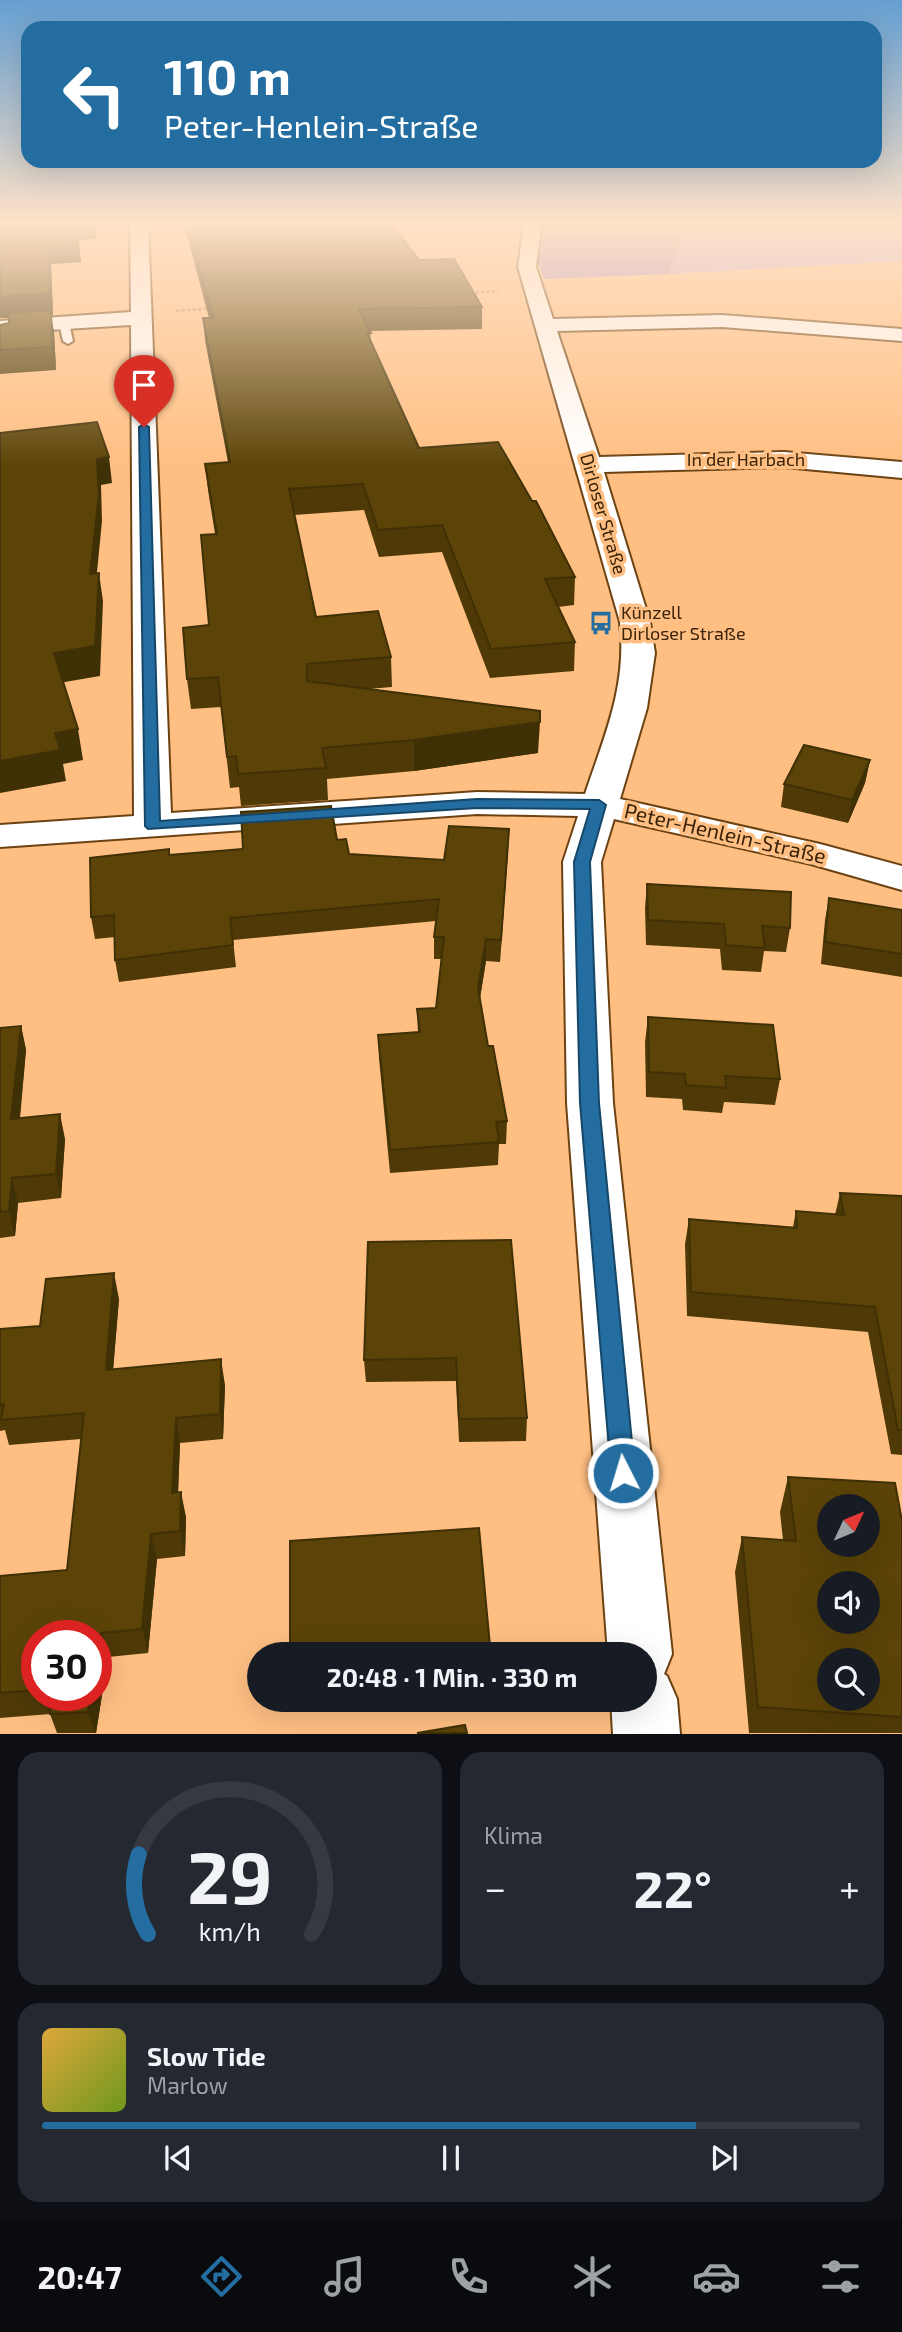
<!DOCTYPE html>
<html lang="de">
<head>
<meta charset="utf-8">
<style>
  body { margin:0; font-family:"Exo 2",sans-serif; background:#242831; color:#f1f3f6; height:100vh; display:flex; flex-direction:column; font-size:26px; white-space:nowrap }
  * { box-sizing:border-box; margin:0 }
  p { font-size:23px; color:#9ea1a6 }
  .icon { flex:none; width:38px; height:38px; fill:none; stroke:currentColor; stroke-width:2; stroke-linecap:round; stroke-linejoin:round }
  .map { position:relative; height:1734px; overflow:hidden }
  .drawer { display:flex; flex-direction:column; gap:18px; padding:18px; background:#0d0f14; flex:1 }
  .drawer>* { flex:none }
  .top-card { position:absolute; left:21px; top:21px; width:861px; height:147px; border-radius:21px; box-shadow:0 7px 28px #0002; background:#236da0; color:#fff; overflow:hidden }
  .needle { width:46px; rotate:46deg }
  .tools { position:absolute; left:817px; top:1494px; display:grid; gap:14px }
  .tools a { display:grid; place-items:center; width:63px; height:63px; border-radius:50%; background:#171b24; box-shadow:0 7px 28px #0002; font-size:35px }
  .speed { position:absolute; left:21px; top:1620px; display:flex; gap:14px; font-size:35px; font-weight:700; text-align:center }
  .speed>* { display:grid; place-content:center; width:91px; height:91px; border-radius:50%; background:#171b24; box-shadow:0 7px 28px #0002; line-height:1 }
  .speed .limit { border:10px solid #d22; background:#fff; color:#111 }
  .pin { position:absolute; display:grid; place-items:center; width:60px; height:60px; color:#fff; margin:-72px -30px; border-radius:50% 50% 50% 0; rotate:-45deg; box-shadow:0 0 7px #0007 }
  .pin .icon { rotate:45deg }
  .me { position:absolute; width:77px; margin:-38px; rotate:355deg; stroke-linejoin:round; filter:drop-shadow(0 0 5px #0008) }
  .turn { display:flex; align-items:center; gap:24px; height:147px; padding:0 28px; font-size:32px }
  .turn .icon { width:91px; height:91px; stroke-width:2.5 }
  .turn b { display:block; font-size:49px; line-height:60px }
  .big { font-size:52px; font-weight:700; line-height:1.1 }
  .drawer .widget { flex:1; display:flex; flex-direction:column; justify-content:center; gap:10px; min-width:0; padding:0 24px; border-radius:21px; background:#242831 }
  .drawer .dial { align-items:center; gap:0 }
  .dial svg { height:182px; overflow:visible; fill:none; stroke:#363941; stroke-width:7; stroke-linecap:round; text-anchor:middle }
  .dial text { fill:#f1f3f6; stroke:none }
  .song { display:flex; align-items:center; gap:21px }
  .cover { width:84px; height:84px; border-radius:10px; background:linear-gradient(135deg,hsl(40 70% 55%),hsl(80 70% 35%)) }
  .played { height:7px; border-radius:4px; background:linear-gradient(90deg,#236da0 80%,#363941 80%) }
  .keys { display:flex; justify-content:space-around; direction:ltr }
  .heat { display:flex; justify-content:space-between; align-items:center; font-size:38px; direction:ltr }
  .drawer .tiles { flex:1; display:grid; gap:18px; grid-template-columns:1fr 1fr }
  .widget:last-child { grid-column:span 2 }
  .trip { position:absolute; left:247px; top:1642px; width:410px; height:70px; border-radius:35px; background:#171b24; box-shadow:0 7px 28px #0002; font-weight:700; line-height:70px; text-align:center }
  .menu { display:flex; height:112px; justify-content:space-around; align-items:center; background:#090b0e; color:#9ea1a6 }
  .menu .icon { width:49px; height:49px }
  .menu .on { color:#236da0 }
  .menu b { font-size:32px; color:#f1f3f6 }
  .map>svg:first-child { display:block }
</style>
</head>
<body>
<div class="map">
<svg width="902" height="1734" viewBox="0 0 902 1734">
  <rect width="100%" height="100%" fill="#ffbf83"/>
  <polygon fill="#c0a7e2" points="676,224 902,224 902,261 669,274 681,236"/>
  <polygon fill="#a589c9" points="544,224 676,224 681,236 669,274 544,279 538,263"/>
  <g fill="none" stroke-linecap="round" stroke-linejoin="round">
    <g stroke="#6c4212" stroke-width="4">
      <polygon id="lane" points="64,320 69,323 73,341 68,344 63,341 59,323"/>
    </g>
    <g stroke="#6c4212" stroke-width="4">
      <path id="street" d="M 130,224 L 148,224 L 171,813 L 477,792 L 585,794 C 605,734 627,686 620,622 L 518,267 L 524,224 L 541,224 L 536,267 L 553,319 L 722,315 L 902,329 L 902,341 L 722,327 L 557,331 L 599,457 L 784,452 L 902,462 L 902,478 L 784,467 L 604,472 L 650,622 L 655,653 L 647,708 L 620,799 L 820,844 L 902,866 L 902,890 L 811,864 L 614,819 L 601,862 L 613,1103 L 672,1654 L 664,1674 L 667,1676 L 677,1699 L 680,1734 L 613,1734 L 611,1699 L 644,1699 L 644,1654 L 608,1654 L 567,1103 L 563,862 L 578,816 L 477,814 L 0,847 L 0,825 L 134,816 L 131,325 L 0,333 L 0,321 L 131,312 Z"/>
    </g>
    <g stroke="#c38f5e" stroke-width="2.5" stroke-dasharray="3.5 2" stroke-linecap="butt">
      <polyline points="470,293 499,291"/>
      <polyline points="176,311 213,308"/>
    </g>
    <use href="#lane" fill="#fff" fill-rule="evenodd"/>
    <use href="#street" fill="#fff" fill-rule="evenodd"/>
  </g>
  <g fill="#4f3a07" fill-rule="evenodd">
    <polygon points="0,224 95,224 96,239 79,240 81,262 51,264 53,315 51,315 54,332 56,370 0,374 0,325 9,323 9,318 0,318"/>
    <polygon points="184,224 392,224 419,260 482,307 482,329 370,331 371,342 419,448 575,577 574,605 558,607 575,642 574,671 490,678 442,552 379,557 364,510 294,515 316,617 391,657 392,687 368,689 538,753 414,771 327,779 328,800 241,806 239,787 230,788 221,707 191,709 187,679 209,625 215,534 208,490 205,464 228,462 205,340 203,318 209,318"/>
    <polygon points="870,760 865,783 848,823 781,807 784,784"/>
    <polygon points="337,840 349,854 444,860 508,851 500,962 486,961 480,998 488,1046 507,1121 506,1144 499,1144 498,1165 390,1173 379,1058 378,1035 418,1033 417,1009 436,1008 441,959 434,959 434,937 436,921 233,940 236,967 119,982 115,960 115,937 95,939 91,917 170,855"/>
    <polygon points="647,884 790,928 786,952 764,951 761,972 722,970 720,949 646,945 645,908"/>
    <polygon points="829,898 902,910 902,977 821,964 825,920"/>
    <polygon points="648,1017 780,1079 775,1105 724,1102 722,1113 683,1110 682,1099 646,1097 645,1042"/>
    <polygon points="21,1026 26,1050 20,1119 65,1139 61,1198 18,1203 15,1236 0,1238 0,1028"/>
    <polygon points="840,1193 902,1196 902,1455 891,1454 868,1332 687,1316 685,1244 689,1219 793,1227 796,1211 835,1215"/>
    <polygon points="368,1242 527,1418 526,1441 459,1442 456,1381 366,1382 364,1360"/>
    <path d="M 119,1299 L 113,1369 L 225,1385 L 223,1439 L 180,1443 L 178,1493 L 186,1517 L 185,1556 L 157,1559 L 148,1653 L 108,1657 L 96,1733 L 57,1733 L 50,1714 L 0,1718 L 0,1576 L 67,1570 L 81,1439 L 9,1445 L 5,1430 L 0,1431 L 0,1329 L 40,1326 ZM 37,1636 L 96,1696 L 37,1696 Z"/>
    <polygon points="788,1477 902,1521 902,1733 749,1733 735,1572 742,1537 783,1540 780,1512"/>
    <polygon points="490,1646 490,1654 290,1654"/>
  </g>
  <g fill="#403006">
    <polygon points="77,224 81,262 51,264 53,315 51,315 54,332 56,370 52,347 51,315 0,318 0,297 48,244"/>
    <polygon points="109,457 112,483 101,485 102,521 94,603 90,574 97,459"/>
    <polygon points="99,573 103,601 100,676 59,683 54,653"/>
    <polygon points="540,722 538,753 414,771 414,740"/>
    <polygon points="78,729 83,760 63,764 66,781 0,793 0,761 55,733"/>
    <polygon points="870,760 865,783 848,823 852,800"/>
    <polygon points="509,829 508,851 500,962 501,940"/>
    <polygon points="486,939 486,961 478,1010 478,988"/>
    <polygon points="21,1026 26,1050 17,1144 11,1119"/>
    <polygon points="60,1114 65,1139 61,1198 56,1174"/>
    <polygon points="12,1178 18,1203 15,1236 9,1211"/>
    <polygon points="114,1273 119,1299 111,1395 106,1370"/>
    <polygon points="221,1359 225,1385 223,1439 220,1414"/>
    <polygon points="176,1418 180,1443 177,1518 172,1493"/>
    <polygon points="181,1492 186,1517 185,1556 180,1531"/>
    <polygon points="151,1534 157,1559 148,1653 142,1629"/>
    <polygon points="101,1633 108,1657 96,1733 95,1733 88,1712 91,1696 96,1696 96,1663"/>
  </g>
  <g fill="#5c4408" stroke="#403006" stroke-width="2" fill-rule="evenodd">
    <polygon points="0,224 76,224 78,242 48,244 50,293 0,297"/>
    <polygon points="187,224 392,224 419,260 454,259 482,307 359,309 371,333 367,333 419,448 498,442 532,501 536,501 575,577 545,579 575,642 491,649 442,525 378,530 363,484 289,489 316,617 378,611 391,657 307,664 307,681 540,711 540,722 414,740 322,748 326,768 238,774 236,756 227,757 218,677 187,679 183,628 209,625 201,535 217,534 205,464 230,462 203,318 213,318"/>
    <polygon points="51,310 52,347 0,350 0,325 9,323 9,313"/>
    <polygon points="97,422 109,457 97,459 99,495 90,574 99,573 95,646 54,653 78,729 55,733 60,750 0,761 0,433"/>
    <polygon points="804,745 870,760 852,800 784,784"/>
    <polygon points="331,806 337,840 346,839 349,854 444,860 449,826 509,829 501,940 486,939 478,988 488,1046 493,1046 507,1121 496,1122 499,1142 390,1150 378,1035 420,1032 417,1009 436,1008 444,937 434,937 439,899 230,918 233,945 115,960 114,915 91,917 90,858 169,849 169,855 243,849 241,812"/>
    <polygon points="647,884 791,892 790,928 762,926 765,948 726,945 724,924 648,920"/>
    <polygon points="829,898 902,910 902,954 825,942"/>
    <polygon points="648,1017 773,1025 780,1079 725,1076 726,1088 686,1085 685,1074 649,1072"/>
    <polygon points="21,1026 11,1119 60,1114 56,1174 12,1178 9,1211 0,1212 0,1028"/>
    <polygon points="840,1193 902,1196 902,1430 898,1430 875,1307 691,1292 689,1219 797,1228 796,1211 844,1215"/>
    <polygon points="511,1240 527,1418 459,1419 456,1358 364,1360 368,1242"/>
    <polygon points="114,1273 106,1370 221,1359 220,1414 176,1418 172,1493 181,1492 180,1531 151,1534 142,1629 101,1633 96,1663 96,1636 37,1636 37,1690 0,1693 0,1576 67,1570 84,1413 1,1420 4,1404 0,1405 0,1329 40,1326 46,1279"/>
    <path d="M 788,1477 L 895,1483 L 902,1521 L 902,1717 L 758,1707 L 742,1537 L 796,1541 ZM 830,1507 L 868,1507 L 868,1545 L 830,1545 ZM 830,1584 L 868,1584 L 868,1622 L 830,1622 ZM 830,1661 L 868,1661 L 868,1699 L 830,1699 Z"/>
    <polygon points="479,1528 490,1646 392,1654 290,1654 290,1541"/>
    <polygon points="51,1696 91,1696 88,1712 50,1714"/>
    <polygon points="465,1725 467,1733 417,1733"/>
  </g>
  <linearGradient id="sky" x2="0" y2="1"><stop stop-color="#659fd2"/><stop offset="0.48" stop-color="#ffe2c7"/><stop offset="1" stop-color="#ffe2c7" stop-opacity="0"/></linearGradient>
  <rect width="902" height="466" fill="url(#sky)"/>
  <polygon fill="#236da0" stroke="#174768" stroke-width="2" points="144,424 149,427 160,821 477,799 599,800 606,805 590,862 599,1103 635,1473 632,1481 623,1484 615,1481 611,1473 580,1103 574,862 590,809 477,808 148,829 145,826 139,427"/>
  <defs>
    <g id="bus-bare" transform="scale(1.89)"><path d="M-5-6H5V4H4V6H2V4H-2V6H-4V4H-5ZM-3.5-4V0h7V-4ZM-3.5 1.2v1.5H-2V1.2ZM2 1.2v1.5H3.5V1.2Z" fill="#236da0" stroke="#ffbf83" stroke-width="2.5" paint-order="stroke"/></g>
  </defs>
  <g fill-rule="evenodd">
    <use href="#bus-bare" x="601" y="623"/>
  </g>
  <g text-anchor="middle" stroke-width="7" stroke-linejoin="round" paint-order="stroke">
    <g font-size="18" fill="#3b2309" stroke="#ffbf83">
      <text x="746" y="466">In der Harbach</text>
      <text transform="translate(603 514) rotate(74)" y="6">Dirloser Straße</text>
    </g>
    <g font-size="18" fill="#3b2309" stroke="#ffbf83" text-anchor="start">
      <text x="621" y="619">Künzell<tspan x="621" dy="21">Dirloser Straße</tspan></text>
    </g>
    <g font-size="21" fill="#3b2309" stroke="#ffbf83">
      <text transform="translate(725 834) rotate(13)" y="7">Peter-Henlein-Straße</text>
    </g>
  </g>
</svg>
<div class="tools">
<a><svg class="needle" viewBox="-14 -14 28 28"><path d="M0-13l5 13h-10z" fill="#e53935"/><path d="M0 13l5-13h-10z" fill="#9ea1a6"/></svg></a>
<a><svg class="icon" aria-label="sound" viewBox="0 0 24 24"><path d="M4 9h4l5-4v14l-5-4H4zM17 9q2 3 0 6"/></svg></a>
<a><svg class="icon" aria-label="search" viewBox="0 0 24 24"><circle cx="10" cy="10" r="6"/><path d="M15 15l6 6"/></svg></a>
</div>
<div class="speed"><div class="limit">30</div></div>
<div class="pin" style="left:144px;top:427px;background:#d93025"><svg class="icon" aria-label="arrive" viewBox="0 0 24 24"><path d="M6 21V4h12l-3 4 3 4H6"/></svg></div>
<svg class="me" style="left:623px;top:1473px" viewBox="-20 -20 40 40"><circle r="17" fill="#236da0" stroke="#fff" stroke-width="3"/><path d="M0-11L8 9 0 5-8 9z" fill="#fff"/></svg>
<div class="trip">20:48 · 1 Min. · 330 m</div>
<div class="top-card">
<div class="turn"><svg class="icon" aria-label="left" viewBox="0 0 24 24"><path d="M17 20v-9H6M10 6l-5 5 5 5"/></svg><div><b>110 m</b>Peter-Henlein-Straße</div></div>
</div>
</div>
<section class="drawer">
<div class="tiles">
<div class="widget dial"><svg viewBox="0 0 100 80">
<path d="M14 69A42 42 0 1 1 86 69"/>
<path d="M14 69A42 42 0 0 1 10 34" stroke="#236da0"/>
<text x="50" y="56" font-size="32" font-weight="700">29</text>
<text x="50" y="72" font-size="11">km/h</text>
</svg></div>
<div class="widget"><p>Klima</p>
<div class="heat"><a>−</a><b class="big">22°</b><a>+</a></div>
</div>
<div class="widget">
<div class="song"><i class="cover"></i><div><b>Slow Tide</b><p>Marlow</p></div></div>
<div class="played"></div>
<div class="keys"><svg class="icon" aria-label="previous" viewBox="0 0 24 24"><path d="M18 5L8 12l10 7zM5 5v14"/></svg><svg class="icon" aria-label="pause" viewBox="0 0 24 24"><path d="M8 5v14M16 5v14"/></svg><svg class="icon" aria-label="next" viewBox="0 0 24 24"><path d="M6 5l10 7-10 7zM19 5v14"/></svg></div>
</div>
</div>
</section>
<nav class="menu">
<b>20:47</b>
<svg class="icon on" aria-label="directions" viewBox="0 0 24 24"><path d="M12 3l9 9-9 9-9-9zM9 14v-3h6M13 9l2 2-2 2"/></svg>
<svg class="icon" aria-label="music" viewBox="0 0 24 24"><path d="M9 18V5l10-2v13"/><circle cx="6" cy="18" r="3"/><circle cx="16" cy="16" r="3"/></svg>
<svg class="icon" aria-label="phone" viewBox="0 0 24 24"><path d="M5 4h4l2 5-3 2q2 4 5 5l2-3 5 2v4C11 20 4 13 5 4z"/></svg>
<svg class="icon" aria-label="climate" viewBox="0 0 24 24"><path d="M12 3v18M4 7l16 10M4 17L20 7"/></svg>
<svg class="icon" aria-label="car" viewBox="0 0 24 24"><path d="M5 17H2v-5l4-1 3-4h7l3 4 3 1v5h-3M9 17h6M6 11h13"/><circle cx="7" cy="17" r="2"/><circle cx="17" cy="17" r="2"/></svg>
<svg class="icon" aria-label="filters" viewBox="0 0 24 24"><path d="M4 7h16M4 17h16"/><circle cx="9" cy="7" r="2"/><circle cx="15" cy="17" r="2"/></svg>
</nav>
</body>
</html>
